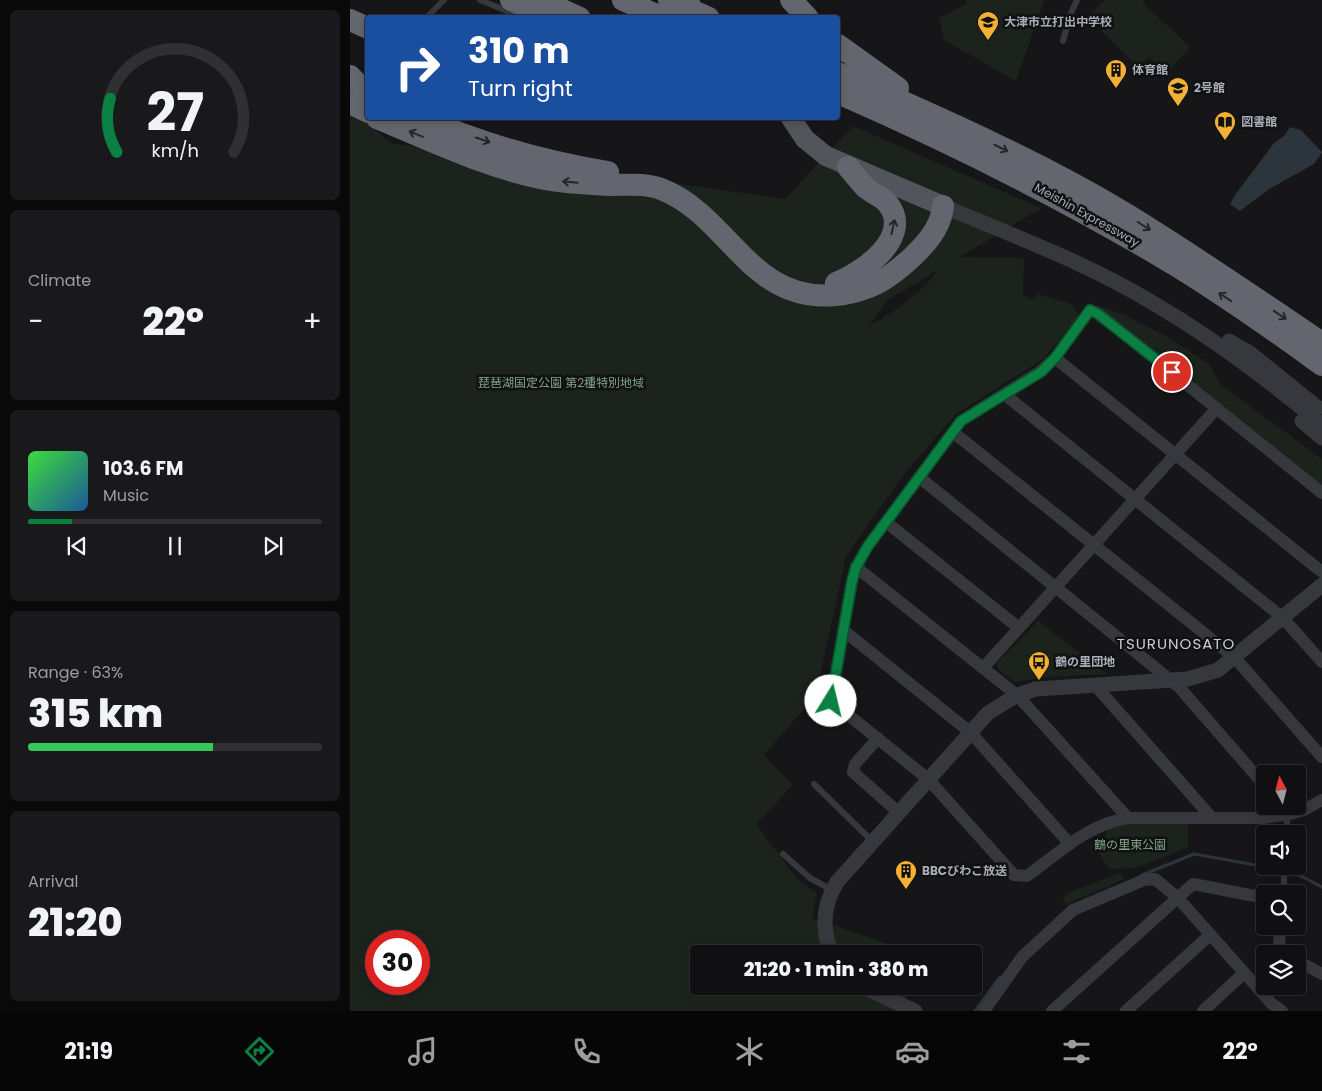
<!DOCTYPE html>
<html lang="en">
<head>
<meta charset="utf-8">
<style>
  body { margin:0; font-family:Poppins,"Noto Sans JP",sans-serif; background:#19191b; color:#f1f3f6; height:100vh; display:flex; flex-direction:column; font-size:19px; white-space:nowrap }
  * { box-sizing:border-box; margin:0 }
  p { font-size:16px; color:#9c9d9f }
  .icon { flex:none; width:28px; height:28px; fill:none; stroke:currentColor; stroke-width:2; stroke-linecap:round; stroke-linejoin:round }
  .map { position:relative; flex:1; overflow:hidden }
  .sheet { display:flex; flex-direction:column; gap:10px; padding:10px; background:#09090a; width:350px }
  .sheet>* { flex:none }
  .guide { position:absolute; left:15px; top:15px; width:475px; height:105px; border-radius:5px; box-shadow:0 2px 8px #0003,0 0 0 1px #303032; background:#1a4fa0; color:#fff; overflow:hidden }
  .needle { width:32px; rotate:353deg }
  .tools { position:absolute; left:906px; top:765px; display:grid; gap:10px }
  .tools a { display:grid; place-items:center; width:50px; height:50px; border-radius:5px; background:#101012; box-shadow:0 2px 8px #0003,0 0 0 1px #303032; font-size:25px }
  .speed { position:absolute; left:15px; top:930px; display:flex; gap:10px; font-size:25px; font-weight:700; text-align:center }
  .speed>* { display:grid; place-content:center; width:65px; height:65px; border-radius:50%; background:#101012; box-shadow:0 2px 8px #0003,0 0 0 1px #303032; line-height:1 }
  .speed .limit { border:8px solid #d22; background:#fff; color:#111 }
  .pin { position:absolute; display:grid; place-items:center; width:42px; height:42px; color:#fff; margin:-21px; border:2px solid #fff; border-radius:50%; box-shadow:0 1px 5px #0007 }
  .me { position:absolute; width:55px; margin:-28px; rotate:9deg; stroke-linejoin:round; filter:drop-shadow(0 0 4px #0008) }
  .turn { display:flex; align-items:center; gap:18px; height:105px; padding:0 20px; font-size:22px }
  .turn .icon { width:65px; height:65px; stroke-width:2.5 }
  .turn b { display:block; font-size:35px; line-height:42px }
  .big { font-size:38px; font-weight:800; line-height:1.1 }
  .sheet .tile { flex:1; display:flex; flex-direction:column; justify-content:center; gap:8px; min-width:0; padding:0 18px; border-radius:8px; background:#19191b }
  .sheet .dial { align-items:center; gap:0 }
  .dial svg { height:130px; overflow:visible; fill:none; stroke:#303032; stroke-width:7; stroke-linecap:round; text-anchor:middle }
  .dial text { fill:#f1f3f6; stroke:none }
  .song { display:flex; align-items:center; gap:15px }
  .cover { width:60px; height:60px; border-radius:8px; background:linear-gradient(135deg,hsl(120 70% 55%),hsl(210 70% 35%)) }
  .played { height:5px; border-radius:2px; background:linear-gradient(90deg,#0b8043 15%,#303032 15%) }
  .keys { display:flex; justify-content:space-around; direction:ltr }
  .heat { display:flex; justify-content:space-between; align-items:center; font-size:28px; direction:ltr }
  .charge { height:8px; border-radius:4px; background:linear-gradient(90deg,#34c759 63%,#303032 0) }
  .trip { position:absolute; left:340px; top:945px; width:292px; height:50px; border-radius:5px; background:#101012; box-shadow:0 2px 8px #0003,0 0 0 1px #303032; font-weight:800; line-height:50px; text-align:center }
  .dock { display:flex; height:80px; justify-content:space-around; align-items:center; background:#060607; color:#9c9d9f }
  .dock .icon { width:35px; height:35px }
  .dock .active { color:#0b8043 }
  .dock b { font-size:22px; color:#f1f3f6 }
  main { display:flex; flex:1; min-height:0 }
  .map>svg:first-child { display:block }
</style>
</head>
<body>
<main>
<section class="sheet">
<div class="tile dial"><svg viewBox="0 0 100 80">
<path d="M14 69A42 42 0 1 1 86 69"/>
<path d="M14 69A42 42 0 0 1 10 36" stroke="#0b8043"/>
<text x="50" y="56" font-size="32" font-weight="700">27</text>
<text x="50" y="72" font-size="11">km/h</text>
</svg></div>
<div class="tile"><p>Climate</p>
<div class="heat"><a>−</a><b class="big">22°</b><a>+</a></div>
</div>
<div class="tile">
<div class="song"><i class="cover"></i><div><b>103.6 FM</b><p>Music</p></div></div>
<div class="played"></div>
<div class="keys"><svg class="icon" aria-label="previous" viewBox="0 0 24 24"><path d="M18 5L8 12l10 7zM5 5v14"/></svg><svg class="icon" aria-label="pause" viewBox="0 0 24 24"><path d="M8 5v14M16 5v14"/></svg><svg class="icon" aria-label="next" viewBox="0 0 24 24"><path d="M6 5l10 7-10 7zM19 5v14"/></svg></div>
</div>
<div class="tile"><p>Range · 63%</p><b class="big">315 km</b><div class="charge"></div></div>
<div class="tile"><p>Arrival</p><b class="big">21:20</b></div>
</section>
<div class="map">
<svg width="972" height="1011" viewBox="0 0 972 1011">
  <rect width="100%" height="100%" fill="#161618"/>
  <g fill="#1c231d" fill-rule="evenodd">
    <polygon points="615,0 694,0 666,81 594,40 589,18 616,4"/>
    <polygon points="755,0 795,0 793,3 840,47 817,73 799,57 788,67 738,17"/>
    <path d="M 0,107 L 40,143 L 435,199 L 503,126 L 691,208 L 610,257 L 674,258 L 673,294 L 681,300 L 687,294 L 721,304 L 730,316 L 693,359 L 606,414 L 555,473 L 496,556 L 466,695 L 414,755 L 443,785 L 406,824 L 448,880 L 467,893 L 462,918 L 567,954 L 349,954 L 349,986 L 564,986 L 549,1011 L 0,1011 ZM 586,271 C 575,291 540,316 519,325 L 538,300 ZM 26,941 L 69,941 L 69,984 L 26,984 Z"/>
    <polygon points="748,306 773,314 818,337 858,363 871,385 972,459 972,487 747,308"/>
    <polygon points="688,621 757,674 696,677 664,682 648,669 647,663"/>
    <path d="M 838,822 L 838,847 C 813,857 786,873 758,868 L 749,852 L 758,828 L 779,823 Z"/>
    <polygon points="770,873 775,879 716,904 713,898 720,892"/>
  </g>
  <polygon fill="#2c353c" points="940,127 951,130 972,152 964,164 919,189 890,211 880,204 885,195 924,143 934,136"/>
  <g fill="none" stroke-linecap="round" stroke-linejoin="round">
    <g stroke="#2c353c" stroke-width="3">
      <polyline points="943,872 972,887"/>
      <polyline points="792,875 844,854 927,869"/>
      <polyline points="625,1011 650,977"/>
    </g>
    <g stroke="#37383d" stroke-width="6">
      <polyline points="130,0 162,13"/>
      <polyline points="76,18 94,0"/>
      <polyline points="713,41 720,15 727,0"/>
      <polyline points="464,784 522,841"/>
      <polyline points="934,815 937,822 936,834"/>
      <polyline points="433,854 460,878 482,890"/>
      <polyline points="933,894 935,866"/>
    </g>
    <g stroke="#37383d" stroke-width="12">
      <polyline points="705,358 972,572"/>
      <polyline points="654,394 933,618 972,662"/>
      <polyline points="603,432 885,658 972,757"/>
      <polyline points="569,477 829,687 915,786"/>
      <path d="M 972,493 L 749,314 L 740,310 L 705,358 L 691,371 L 611,421 L 518,546 L 506,567 L 502,581 L 481,701 L 578,779 L 664,875 L 677,876 C 709,853 738,824 778,818 L 913,818 L 940,814 L 954,810 L 972,800"/>
      <polyline points="536,522 669,628"/>
      <polyline points="506,567 667,695 778,818"/>
      <polyline points="493,630 620,732 720,844"/>
      <polyline points="633,668 867,408"/>
      <polyline points="744,684 862,818"/>
      <polyline points="528,738 505,764 503,772 548,812"/>
      <polyline points="930,926 929,946 935,954"/>
      <polyline points="948,961 972,974"/>
      <polyline points="634,1011 672,957 723,910 794,880 805,879 827,897 922,1004 932,1011"/>
      <polyline points="702,1011 843,884 915,898"/>
      <polyline points="776,1011 860,935"/>
      <polyline points="853,1011 894,973"/>
    </g>
    <g stroke="#37383d" stroke-width="15">
      <path d="M 593,206 C 664,236 737,263 803,303 C 863,338 919,380 972,425"/>
      <polyline points="879,341 900,353 968,408"/>
      <polyline points="952,421 972,438"/>
      <path d="M 482,954 C 471,929 473,905 487,882 L 638,713 L 667,695 L 686,689 L 838,679 L 868,670 L 972,585"/>
      <polyline points="511,986 565,1011"/>
    </g>
    <polyline stroke="#53555c" stroke-width="20" points="441,118 455,139 476,156 593,206"/>
    <g stroke="#63666e" stroke-width="22">
      <polyline points="161,0 202,18"/>
      <polyline points="190,0 230,18"/>
      <polyline points="273,0 313,18"/>
      <polyline points="319,0 359,18"/>
      <polyline points="441,0 458,18"/>
      <polyline points="0,20 18,28"/>
      <polyline points="488,45 548,88"/>
      <path d="M 488,73 C 585,116 685,159 776,214 C 843,255 907,299 972,343"/>
      <polyline points="0,76 18,94"/>
      <path d="M 488,93 C 600,142 709,196 815,259 C 869,291 921,328 972,365"/>
      <polyline points="0,103 18,112"/>
      <path d="M 27,118 C 80,140 134,166 190,178 C 214,183 238,184 262,185 C 278,185 296,183 311,189 C 379,215 400,304 486,295 C 503,293 521,288 536,278 C 553,267 580,243 588,224 C 591,219 592,212 593,206"/>
      <path d="M 71,118 C 130,143 195,162 258,172"/>
      <path d="M 486,283 C 512,273 564,237 538,204 C 532,196 523,194 516,188 C 510,182 504,174 498,167"/>
    </g>
    <polyline stroke="#63666e" stroke-width="22" points="324,18 339,0"/>
  </g>
  <defs><path id="oneway-shaft" d="M-6 0H5M1.5-3L5.5 0L1.5 3" fill="none" stroke-width="1.6" stroke-linecap="round" stroke-linejoin="round" transform="scale(1.25)"/></defs>
  <g stroke="#26262a">
    <use href="#oneway-shaft" transform="translate(66 134) rotate(-157)"/>
    <use href="#oneway-shaft" transform="translate(133 140) rotate(19)"/>
    <use href="#oneway-shaft" transform="translate(651 148) rotate(26)"/>
    <use href="#oneway-shaft" transform="translate(220 182) rotate(-175)"/>
    <use href="#oneway-shaft" transform="translate(794 226) rotate(32)"/>
    <use href="#oneway-shaft" transform="translate(543 227) rotate(-78)"/>
    <use href="#oneway-shaft" transform="translate(875 297) rotate(-146)"/>
    <use href="#oneway-shaft" transform="translate(930 315) rotate(34)"/>
  </g>
  <g fill="none" stroke-linecap="round" stroke-linejoin="round">
    <g stroke="#07532c" stroke-width="12">
      <polyline id="route" points="481,701 502,581 506,567 518,546 611,421 691,372 705,358 740,310 748,314 822,372"/>
    </g>
    <use href="#route" stroke="#0b8043" stroke-width="9"/>
  </g>
  <defs>
    <g id="school-pin" transform="scale(1.125)"><path d="M0 17L-7.5 6A9.5 9.5 0 1 1 7.5 6Z" fill="#f2b134" stroke="#111113"/><path d="M0-5L7-2L0 1L-7-2ZM-4 1L0 2.5L4 1V4Q0 6-4 4Z" fill="#111"/></g>
    <g id="building-pin" transform="scale(1.125)"><path d="M0 17L-7.5 6A9.5 9.5 0 1 1 7.5 6Z" fill="#f2b134" stroke="#111113"/><path d="M-4-6H4V6H1V3H-1V6H-4ZM-2.5-4.3h1.7v1.8h-1.7ZM.8-4.3h1.7v1.8H.8ZM-2.5-1h1.7V.8h-1.7ZM.8-1h1.7V.8H.8Z" fill="#111"/></g>
    <g id="university-pin" transform="scale(1.125)"><path d="M0 17L-7.5 6A9.5 9.5 0 1 1 7.5 6Z" fill="#f2b134" stroke="#111113"/><path d="M0-5L7-2L0 1L-7-2ZM-4 1L0 2.5L4 1V4Q0 6-4 4Z" fill="#111"/></g>
    <g id="library-pin" transform="scale(1.125)"><path d="M0 17L-7.5 6A9.5 9.5 0 1 1 7.5 6Z" fill="#f2b134" stroke="#111113"/><path d="M-6-4Q-3-5.5-.7-3.5V5Q-3 3-6 4ZM6-4Q3-5.5 .7-3.5V5Q3 3 6 4Z" fill="#111"/></g>
    <g id="bus-pin" transform="scale(1.125)"><path d="M0 17L-7.5 6A9.5 9.5 0 1 1 7.5 6Z" fill="#f2b134" stroke="#111113"/><path d="M-5-6H5V4H4V6H2V4H-2V6H-4V4H-5ZM-3.5-4V0h7V-4ZM-3.5 1.2v1.5H-2V1.2ZM2 1.2v1.5H3.5V1.2Z" fill="#111"/></g>
  </defs>
  <g fill-rule="evenodd">
    <use href="#school-pin" x="638" y="22"/>
    <use href="#building-pin" x="766" y="70"/>
    <use href="#university-pin" x="828" y="88"/>
    <use href="#library-pin" x="875" y="122"/>
    <use href="#bus-pin" x="689" y="662"/>
    <use href="#building-pin" x="556" y="871"/>
  </g>
  <g text-anchor="middle" stroke-width="5" stroke-linejoin="round" paint-order="stroke">
    <g font-size="12" font-weight="bold" fill="#a8adb8" stroke="#111113" text-anchor="start">
      <text x="654" y="26">大津市立打出中学校</text>
      <text x="782" y="74">体育館</text>
      <text x="844" y="92">2号館</text>
      <text x="891" y="126">図書館</text>
      <text x="705" y="666">鶴の里団地</text>
      <text x="572" y="875">BBCびわこ放送</text>
    </g>
    <g font-size="12" fill="#a8adb8" stroke="#111113">
      <text transform="translate(737 215) rotate(29)" y="4">Meishin Expressway</text>
    </g>
    <g font-size="12" fill="#7fa381" stroke="#111113">
      <text x="211" y="387">琵琶湖国定公園 第2種特別地域</text>
      <text x="780" y="849">鶴の里東公園</text>
    </g>
    <g font-size="15" letter-spacing="1" fill="#c9ccd4" stroke="#111113">
      <text x="826" y="649">TSURUNOSATO</text>
    </g>
  </g>
</svg>
<div class="tools">
<a><svg class="needle" viewBox="-14 -14 28 28"><path d="M0-13l5 13h-10z" fill="#e53935"/><path d="M0 13l5-13h-10z" fill="#9c9d9f"/></svg></a>
<a><svg class="icon" aria-label="sound" viewBox="0 0 24 24"><path d="M4 9h4l5-4v14l-5-4H4zM17 9q2 3 0 6"/></svg></a>
<a><svg class="icon" aria-label="search" viewBox="0 0 24 24"><circle cx="10" cy="10" r="6"/><path d="M15 15l6 6"/></svg></a>
<a><svg class="icon" aria-label="layers" viewBox="0 0 24 24"><path d="M12 4l9 5-9 5-9-5zM3 14l9 5 9-5"/></svg></a>
</div>
<div class="speed"><div class="limit">30</div></div>
<div class="pin" style="left:822px;top:372px;background:#d93025"><svg class="icon" aria-label="arrive" viewBox="0 0 24 24"><path d="M6 21V4h12l-3 4 3 4H6"/></svg></div>
<svg class="me" style="left:481px;top:701px" viewBox="-20 -20 40 40"><circle r="19" fill="#fff"/><path d="M0-13L10 11 0 6-10 11z" fill="#0b8043"/></svg>
<div class="trip">21:20 · 1 min · 380 m</div>
<div class="guide">
<div class="turn"><svg class="icon" aria-label="right" viewBox="0 0 24 24"><path d="M7 20v-9h11M14 6l5 5-5 5"/></svg><div><b>310 m</b>Turn right</div></div>
</div>
</div>
</main>
<nav class="dock">
<b>21:19</b>
<svg class="icon active" aria-label="directions" viewBox="0 0 24 24"><path d="M12 3l9 9-9 9-9-9zM9 14v-3h6M13 9l2 2-2 2"/></svg>
<svg class="icon" aria-label="music" viewBox="0 0 24 24"><path d="M9 18V5l10-2v13"/><circle cx="6" cy="18" r="3"/><circle cx="16" cy="16" r="3"/></svg>
<svg class="icon" aria-label="phone" viewBox="0 0 24 24"><path d="M5 4h4l2 5-3 2q2 4 5 5l2-3 5 2v4C11 20 4 13 5 4z"/></svg>
<svg class="icon" aria-label="climate" viewBox="0 0 24 24"><path d="M12 3v18M4 7l16 10M4 17L20 7"/></svg>
<svg class="icon" aria-label="car" viewBox="0 0 24 24"><path d="M5 17H2v-5l4-1 3-4h7l3 4 3 1v5h-3M9 17h6M6 11h13"/><circle cx="7" cy="17" r="2"/><circle cx="17" cy="17" r="2"/></svg>
<svg class="icon" aria-label="filters" viewBox="0 0 24 24"><path d="M4 7h16M4 17h16"/><circle cx="9" cy="7" r="2"/><circle cx="15" cy="17" r="2"/></svg>
<b>22°</b>
</nav>
</body>
</html>
